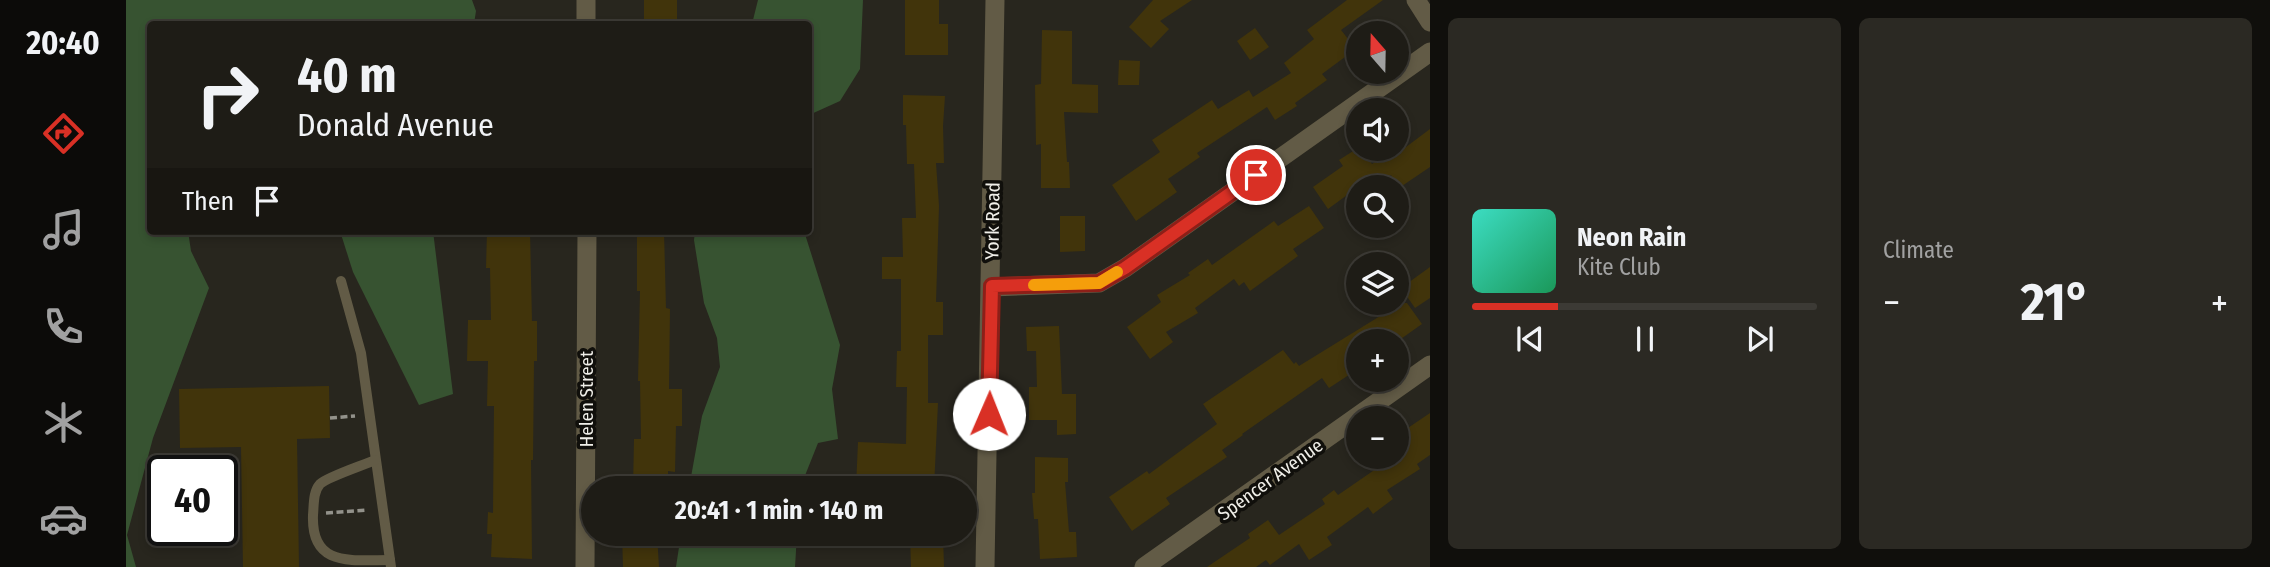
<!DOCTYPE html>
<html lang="en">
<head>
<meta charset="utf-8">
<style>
  body { margin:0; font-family:"Fira Sans Condensed",sans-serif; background:#2b2923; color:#f1f3f6; height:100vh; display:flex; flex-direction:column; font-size:26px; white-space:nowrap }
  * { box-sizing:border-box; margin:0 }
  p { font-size:23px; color:#a1a1a1 }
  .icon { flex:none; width:38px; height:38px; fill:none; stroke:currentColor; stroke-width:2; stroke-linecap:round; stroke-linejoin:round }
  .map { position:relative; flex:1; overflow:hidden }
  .details { display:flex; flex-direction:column; gap:18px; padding:18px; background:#100f0c; width:840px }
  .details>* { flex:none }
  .guide { position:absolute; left:21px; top:21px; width:665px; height:214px; border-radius:7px; box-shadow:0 4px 10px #0003,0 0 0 2px #3c3a35; background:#1e1c16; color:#f1f3f6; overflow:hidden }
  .needle { width:46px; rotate:340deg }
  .tools { position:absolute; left:1220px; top:21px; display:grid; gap:14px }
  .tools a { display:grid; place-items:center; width:63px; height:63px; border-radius:50%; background:#1e1c16; box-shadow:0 4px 10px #0003,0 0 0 2px #3c3a35; font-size:35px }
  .speed { position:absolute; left:21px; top:455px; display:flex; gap:14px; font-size:35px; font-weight:700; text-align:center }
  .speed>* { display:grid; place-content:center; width:91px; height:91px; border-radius:50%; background:#1e1c16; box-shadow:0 4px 10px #0003,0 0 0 2px #3c3a35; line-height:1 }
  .speed .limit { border:4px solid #111; border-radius:10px; background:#fff; color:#111 }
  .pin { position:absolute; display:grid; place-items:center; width:60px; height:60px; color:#fff; margin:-30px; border:4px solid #fff; border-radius:50%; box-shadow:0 2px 7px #0007 }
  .me { position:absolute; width:77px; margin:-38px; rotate:1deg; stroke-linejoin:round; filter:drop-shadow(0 0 5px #0008) }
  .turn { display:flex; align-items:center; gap:24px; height:147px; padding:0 35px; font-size:32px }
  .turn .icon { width:91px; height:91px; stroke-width:2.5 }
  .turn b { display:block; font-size:49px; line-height:60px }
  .then { display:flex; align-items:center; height:66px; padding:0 35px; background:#0003; gap:14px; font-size:26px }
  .big { font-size:52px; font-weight:700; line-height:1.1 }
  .details .card { flex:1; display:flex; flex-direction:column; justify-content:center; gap:10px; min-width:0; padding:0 24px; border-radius:10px; background:#2b2923 }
  .song { display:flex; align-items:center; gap:21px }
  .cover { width:84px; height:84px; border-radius:10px; background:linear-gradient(135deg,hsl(170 70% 55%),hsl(150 70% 35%)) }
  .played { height:7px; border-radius:4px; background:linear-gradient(90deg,#d93025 25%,#3c3a35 25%) }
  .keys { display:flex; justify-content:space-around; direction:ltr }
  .heat { display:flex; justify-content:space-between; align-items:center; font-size:38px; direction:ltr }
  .details .tiles { flex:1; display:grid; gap:18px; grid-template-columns:repeat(2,1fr) }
  .trip { position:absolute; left:455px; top:476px; width:396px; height:70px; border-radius:35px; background:#1e1c16; box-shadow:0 4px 10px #0003,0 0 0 2px #3c3a35; font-weight:700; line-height:70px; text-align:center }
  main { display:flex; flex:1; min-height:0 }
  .tab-bar { display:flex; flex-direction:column; width:126px; justify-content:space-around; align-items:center; background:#0c0b09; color:#a1a1a1 }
  .tab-bar .icon { width:49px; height:49px }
  .tab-bar .current { color:#d93025 }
  .tab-bar b { font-size:32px; color:#f1f3f6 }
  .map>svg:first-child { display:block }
</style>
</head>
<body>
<main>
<nav class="tab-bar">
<b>20:40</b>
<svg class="icon current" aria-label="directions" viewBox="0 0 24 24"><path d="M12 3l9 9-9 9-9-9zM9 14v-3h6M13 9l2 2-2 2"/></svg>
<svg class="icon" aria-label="music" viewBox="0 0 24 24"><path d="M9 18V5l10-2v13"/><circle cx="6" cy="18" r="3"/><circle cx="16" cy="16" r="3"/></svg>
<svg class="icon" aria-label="phone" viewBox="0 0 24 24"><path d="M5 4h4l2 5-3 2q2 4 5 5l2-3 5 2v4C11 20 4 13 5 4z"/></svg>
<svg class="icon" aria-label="climate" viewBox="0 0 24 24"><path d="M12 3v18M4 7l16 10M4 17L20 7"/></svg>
<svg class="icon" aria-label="car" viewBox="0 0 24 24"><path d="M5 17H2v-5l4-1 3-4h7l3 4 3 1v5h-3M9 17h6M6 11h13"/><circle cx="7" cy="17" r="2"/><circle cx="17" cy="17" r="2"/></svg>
</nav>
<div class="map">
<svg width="1304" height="567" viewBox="0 0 1304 567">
  <rect width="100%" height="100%" fill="#28261e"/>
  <g fill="#375331">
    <polygon points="0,0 346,0 350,11 348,24 24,24 24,231 62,231 65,251 83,288 27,438 1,535 10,567 0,567"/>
    <polygon points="632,0 737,0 734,69 714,101 683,115 682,24 626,24"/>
    <polygon points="214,231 307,231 327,394 293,405 227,272"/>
    <polygon points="569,231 678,231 714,345 706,389 712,439 692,443 674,488 563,488 576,416 594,367 591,338 578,303 568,240"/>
    <polygon points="555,534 671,534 669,567 550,567"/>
  </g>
  <g fill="#41340b">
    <rect x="518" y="0" width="33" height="24"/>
    <polygon points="779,0 813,0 813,24 822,24 822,55 779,55"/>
    <polygon points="1027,0 1066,0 1034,21 1043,29 1025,48 1003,27"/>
    <polygon points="1221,0 1257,0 1215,30 1226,44 1219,49 1223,54 1196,74 1201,80 1169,103 1171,106 1149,120 1141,107 1071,153 1074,157 1042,179 1051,192 1010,221 986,185 1034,152 1026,140 1086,100 1092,109 1123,90 1127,97 1165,73 1158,63 1188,39 1181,30"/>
    <polygon points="1129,28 1143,47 1124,60 1111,41"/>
    <polygon points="916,30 946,31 946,84 972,85 972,113 938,112 941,162 943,162 944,188 915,188 915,144 910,145 909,85 915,84"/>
    <polygon points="993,60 1014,61 1013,85 992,85"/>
    <polygon points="777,95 819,96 817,126 818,163 810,163 813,206 810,302 817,302 817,335 802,335 802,403 812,403 808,488 730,487 732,442 780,444 781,387 770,387 771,351 775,351 775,279 756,279 756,257 777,257 776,218 790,218 788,164 781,164 780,125 777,125"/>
    <polygon points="1304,129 1304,167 1273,188 1265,175 1246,187 1232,187 1202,209 1187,187 1217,166 1213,160 1232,148 1236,149 1246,164 1277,143 1280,147"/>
    <polygon points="1183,206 1198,228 1167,249 1172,256 1124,291 1118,282 1113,286 1108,279 1069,308 1072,313 1040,332 1047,342 1024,359 1001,327 1035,302 1031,295 1064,275 1062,273 1082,259 1086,265 1148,221 1152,226"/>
    <polygon points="934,216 959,216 959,251 934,252"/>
    <polygon points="361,231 404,231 406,321 411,321 411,361 408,361 407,460 405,460 406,559 365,557 366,534 361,534 362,512 367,513 368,406 361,406 362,361 341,361 342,320 365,320 364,268 360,268"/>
    <polygon points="511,231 538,231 540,308 544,309 543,389 556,389 556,426 550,426 549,472 542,471 542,488 507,488 508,439 515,439 514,381 512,381 514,291 511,291"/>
    <polygon points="1304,267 1304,298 1289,308 1275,288"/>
    <polygon points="1252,303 1281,303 1296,324 1272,341 1232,341 1232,369 1203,388 1196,378 1116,434 1117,435 1096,450 1101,457 1040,498 1044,504 1006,531 983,497 1021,471 1023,474 1091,424 1077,404 1157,350 1168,364 1170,362 1173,366 1259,313"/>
    <polygon points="933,326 936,394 950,394 950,434 931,435 931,420 903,420 903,387 911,387 910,351 901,351 900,327"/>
    <polygon points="203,386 204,438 171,439 173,567 117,567 115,447 54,448 53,389"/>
    <polygon points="1304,413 1304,455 1291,464 1294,469 1261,490 1267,499 1247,514 1242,507 1201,537 1206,545 1183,560 1173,544 1144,565 1140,560 1130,567 1081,567 1124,538 1122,534 1142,520 1153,535 1199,504 1196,499 1208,490 1212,495 1257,464 1253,457 1270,457 1270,436"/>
    <polygon points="909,457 942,458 942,482 939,482 943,532 950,532 951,557 914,559 912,519 908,519 906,493 909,493"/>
    <polygon points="496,534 531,534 533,567 497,567"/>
    <polygon points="784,534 817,534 818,567 785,567"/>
  </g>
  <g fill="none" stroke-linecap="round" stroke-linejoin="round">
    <g stroke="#93928b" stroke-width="3.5" stroke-dasharray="7 3.5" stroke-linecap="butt">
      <polyline points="204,418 229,416"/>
      <polyline points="200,513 241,510"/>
    </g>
    <g stroke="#625b46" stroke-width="10">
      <polyline points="215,281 235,353 265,567"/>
      <path d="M 249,460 C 238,465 201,477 194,484 C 187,492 188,504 187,515 C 185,567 224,560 264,560"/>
    </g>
    <g stroke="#625b46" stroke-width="19">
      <polyline points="460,0 460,24"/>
      <polyline points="1290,0 1304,22"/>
      <polyline points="865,287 973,283 999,268 1304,52"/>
      <polyline points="459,567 461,231"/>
      <polyline points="1018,567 1304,365"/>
    </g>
    <polyline stroke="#625b46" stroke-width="19" points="859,567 869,0"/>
  </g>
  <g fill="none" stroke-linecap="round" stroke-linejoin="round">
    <g stroke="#8d1f18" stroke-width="18">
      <polyline id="route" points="863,414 866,286 973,283 999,268 1130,175"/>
    </g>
    <use href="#route" stroke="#d93025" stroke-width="12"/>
    <polyline stroke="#f59e0b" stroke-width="12" points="908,285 973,283 991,272"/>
  </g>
  <g text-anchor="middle" stroke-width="7" stroke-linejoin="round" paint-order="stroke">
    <g font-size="19" fill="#f0efe9" stroke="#100f0b">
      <text transform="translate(866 221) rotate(-89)" y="7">York Road</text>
      <text transform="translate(460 399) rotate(-90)" y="7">Helen Street</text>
      <text transform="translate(1144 479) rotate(-36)" y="7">Spencer Avenue</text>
    </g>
  </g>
</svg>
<div class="tools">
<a><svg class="needle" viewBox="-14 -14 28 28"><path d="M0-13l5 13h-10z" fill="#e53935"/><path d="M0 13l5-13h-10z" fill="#a1a1a1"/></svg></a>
<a><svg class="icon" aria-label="sound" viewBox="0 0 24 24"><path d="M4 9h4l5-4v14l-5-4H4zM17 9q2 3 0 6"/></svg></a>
<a><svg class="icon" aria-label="search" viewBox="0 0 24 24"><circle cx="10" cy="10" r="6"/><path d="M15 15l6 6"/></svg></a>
<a><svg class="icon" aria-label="layers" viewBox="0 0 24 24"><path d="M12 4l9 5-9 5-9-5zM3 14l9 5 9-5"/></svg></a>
<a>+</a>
<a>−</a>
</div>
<div class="speed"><div class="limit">40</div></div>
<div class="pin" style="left:1130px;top:175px;background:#d93025"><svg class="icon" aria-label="arrive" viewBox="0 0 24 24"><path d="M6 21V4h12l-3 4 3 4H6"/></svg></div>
<svg class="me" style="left:863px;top:414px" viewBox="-20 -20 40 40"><circle r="19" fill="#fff"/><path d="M0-13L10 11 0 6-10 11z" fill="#d93025"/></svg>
<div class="trip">20:41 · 1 min · 140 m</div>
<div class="guide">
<div class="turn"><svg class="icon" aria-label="right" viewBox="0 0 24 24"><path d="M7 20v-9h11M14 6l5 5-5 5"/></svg><div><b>40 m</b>Donald Avenue</div></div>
<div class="then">Then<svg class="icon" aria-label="arrive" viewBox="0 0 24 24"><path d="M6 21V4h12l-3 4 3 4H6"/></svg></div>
</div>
</div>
<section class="details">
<div class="tiles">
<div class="card">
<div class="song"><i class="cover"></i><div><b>Neon Rain</b><p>Kite Club</p></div></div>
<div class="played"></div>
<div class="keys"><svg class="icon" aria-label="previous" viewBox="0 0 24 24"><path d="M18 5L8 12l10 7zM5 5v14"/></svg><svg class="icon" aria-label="pause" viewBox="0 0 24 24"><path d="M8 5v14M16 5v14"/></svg><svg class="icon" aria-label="next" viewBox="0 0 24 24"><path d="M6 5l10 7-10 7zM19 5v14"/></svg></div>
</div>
<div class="card"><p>Climate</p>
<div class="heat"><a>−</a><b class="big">21°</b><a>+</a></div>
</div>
</div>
</section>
</main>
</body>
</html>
